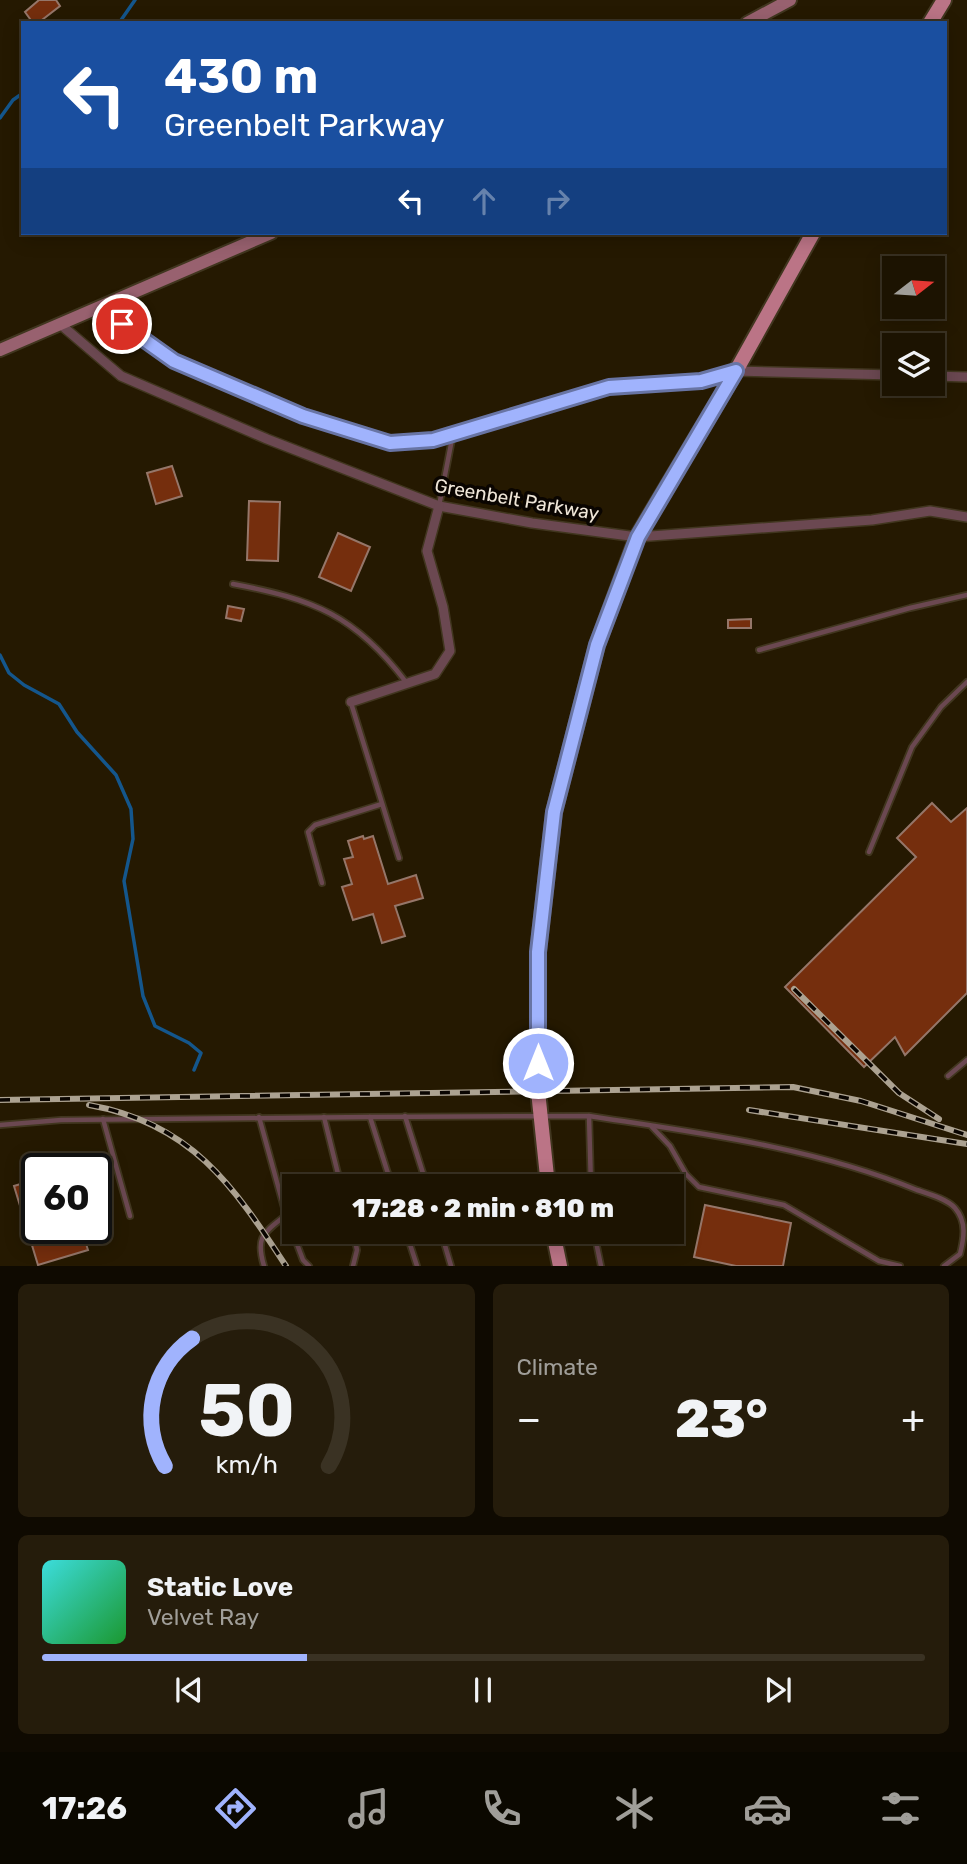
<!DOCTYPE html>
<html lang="en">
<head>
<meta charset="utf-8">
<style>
  body { margin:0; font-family:Rubik,sans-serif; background:#251c0b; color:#f1f3f6; height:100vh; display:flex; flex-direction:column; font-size:26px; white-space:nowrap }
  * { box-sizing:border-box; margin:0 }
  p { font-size:23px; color:#a09e99 }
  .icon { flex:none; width:38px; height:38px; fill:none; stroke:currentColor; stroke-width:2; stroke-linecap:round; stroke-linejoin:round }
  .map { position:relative; height:1266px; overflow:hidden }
  .sheet { display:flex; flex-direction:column; gap:18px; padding:18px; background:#0f0a01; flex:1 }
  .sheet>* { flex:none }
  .guide { position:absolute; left:21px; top:21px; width:926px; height:214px; border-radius:0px; box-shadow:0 4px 18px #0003,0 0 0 2px #3a3223; background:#1a4fa0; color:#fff; overflow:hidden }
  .needle { width:46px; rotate:73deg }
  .tools { position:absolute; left:882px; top:256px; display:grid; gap:14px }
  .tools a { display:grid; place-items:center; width:63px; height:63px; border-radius:0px; background:#1c1301; box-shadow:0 4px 18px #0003,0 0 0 2px #3a3223; font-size:35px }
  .speed { position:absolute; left:21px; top:1153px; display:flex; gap:14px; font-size:35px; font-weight:700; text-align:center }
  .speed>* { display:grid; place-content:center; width:91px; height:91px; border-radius:50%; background:#1c1301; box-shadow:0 4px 18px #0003,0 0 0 2px #3a3223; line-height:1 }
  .speed .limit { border:4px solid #111; border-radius:10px; background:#fff; color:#111 }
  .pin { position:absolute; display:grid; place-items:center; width:60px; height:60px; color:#fff; margin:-30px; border:4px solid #fff; border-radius:50%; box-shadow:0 2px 7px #0007 }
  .me { position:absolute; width:77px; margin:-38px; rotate:0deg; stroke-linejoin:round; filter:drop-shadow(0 0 5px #0008) }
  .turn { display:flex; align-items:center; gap:24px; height:147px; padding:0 28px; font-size:32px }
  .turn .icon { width:91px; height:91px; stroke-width:2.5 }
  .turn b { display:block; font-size:49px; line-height:60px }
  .lanes { display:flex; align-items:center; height:66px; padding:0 28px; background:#0003; justify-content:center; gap:35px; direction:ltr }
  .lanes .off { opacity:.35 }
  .big { font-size:52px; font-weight:800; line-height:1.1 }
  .sheet .card { flex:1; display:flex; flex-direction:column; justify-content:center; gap:10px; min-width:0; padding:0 24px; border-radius:10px; background:#251c0b }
  .sheet .dial { align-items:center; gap:0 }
  .dial svg { height:182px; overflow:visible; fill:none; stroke:#3a3223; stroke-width:7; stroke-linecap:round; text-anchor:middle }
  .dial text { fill:#f1f3f6; stroke:none }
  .song { display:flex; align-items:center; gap:21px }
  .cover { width:84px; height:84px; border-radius:10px; background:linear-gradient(135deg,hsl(180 70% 55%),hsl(130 70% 35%)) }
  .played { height:7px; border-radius:4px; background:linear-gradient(90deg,#a0b3fd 30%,#3a3223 30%) }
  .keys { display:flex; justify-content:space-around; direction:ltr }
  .heat { display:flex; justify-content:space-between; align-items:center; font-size:38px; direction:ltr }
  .sheet .tiles { flex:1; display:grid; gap:18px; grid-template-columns:1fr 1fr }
  .card:last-child { grid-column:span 2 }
  .trip { position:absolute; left:282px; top:1174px; width:402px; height:70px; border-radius:0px; background:#1c1301; box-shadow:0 4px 18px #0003,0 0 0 2px #3a3223; font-weight:800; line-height:70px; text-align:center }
  .tabs { display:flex; height:112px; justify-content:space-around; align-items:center; background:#0b0800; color:#a09e99 }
  .tabs .icon { width:49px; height:49px }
  .tabs .current { color:#a0b3fd }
  .tabs b { font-size:32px; color:#f1f3f6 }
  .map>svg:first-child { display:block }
</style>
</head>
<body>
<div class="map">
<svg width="967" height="1266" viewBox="0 0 967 1266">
  <rect width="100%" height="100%" fill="#251901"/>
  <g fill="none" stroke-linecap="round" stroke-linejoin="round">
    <g stroke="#14568c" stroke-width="3.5">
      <polyline points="119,23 135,0"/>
      <polyline points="0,118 13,100 23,93"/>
      <polyline points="0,655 9,673 24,685 59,704 77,732 116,775 131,809 133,839 124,881 143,996 155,1026 189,1043 201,1053 194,1070"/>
    </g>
  </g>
  <g fill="#752e0d" stroke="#957669" stroke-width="2">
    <polygon points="39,0 56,0 60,6 38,23 33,23 25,12"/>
    <polygon points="172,466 182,496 156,504 147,473"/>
    <polygon points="249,501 280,502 278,561 247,560"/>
    <polygon points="338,533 370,547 351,591 319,577"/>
    <polygon points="228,606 244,609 241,621 226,618"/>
    <polygon points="751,619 751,628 728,628 728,620"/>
    <polygon points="932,803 951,822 967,808 967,993 905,1055 895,1037 864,1067 785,987 916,857 897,838"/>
    <polygon points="363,836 364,839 373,836 388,884 416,875 423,898 395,906 405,936 382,943 373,914 353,920 342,887 352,884 344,859 353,857 348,841"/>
    <polygon points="37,1179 37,1228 81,1228 88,1250 38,1265 14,1186"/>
    <polygon points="705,1205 791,1223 783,1266 736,1266 694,1257"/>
  </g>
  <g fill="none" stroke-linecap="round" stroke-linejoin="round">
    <g stroke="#41361f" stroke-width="8">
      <g id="service">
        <polyline points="439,506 453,434"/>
        <path d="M 233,584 C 313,599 355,615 406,682"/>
        <polyline points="759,650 910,608 967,595"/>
        <polyline points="351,703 399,858"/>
        <polyline points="869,852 912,747 941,707 967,682"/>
        <polyline points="322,883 308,832 315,825 382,804"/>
        <polyline points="948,1076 967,1060"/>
        <polyline points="405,1116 427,1186"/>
        <path d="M 589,1116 C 699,1133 813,1147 917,1190 C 929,1194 947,1199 955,1208 C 967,1222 964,1238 960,1254 L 944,1266"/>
        <polyline points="259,1117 286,1215 303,1260 309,1266"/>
        <polyline points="324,1117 341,1186"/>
        <polyline points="103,1119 130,1216"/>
        <polyline points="0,1125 61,1120 370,1117"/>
        <polyline points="652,1127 670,1146 686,1174 699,1187 784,1205 879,1261 900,1266"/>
        <polyline points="392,1186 370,1117 589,1116 591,1186"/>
        <polyline points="353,1232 357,1250 353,1266"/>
        <polyline points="406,1232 417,1266"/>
        <polyline points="441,1232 451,1266"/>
        <polyline points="594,1232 601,1266"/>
        <path d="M 264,1266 C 255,1236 264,1233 286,1215"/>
      </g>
    </g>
    <g stroke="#41361f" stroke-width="12">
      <g id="minor">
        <polyline points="111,303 122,324 174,361 303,416 390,443 433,440 609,387 701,381 736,371 894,375"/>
        <polyline points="60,324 121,376 267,439 439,506 532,523 637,537 872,520 930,511 967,517"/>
        <polyline points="933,376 967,377"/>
        <polyline points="351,702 435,674 450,651 443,607 427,551 439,506"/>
      </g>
    </g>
    <g stroke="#41361f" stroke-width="16">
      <g id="secondary">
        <polyline points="747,23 790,0"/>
        <polyline points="0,350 271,233"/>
      </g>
    </g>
    <g stroke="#41361f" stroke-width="18">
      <g id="primary">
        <polyline points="930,23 944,0"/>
        <polyline points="548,1186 538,1091 538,952 554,812 597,645 637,537 736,371 813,233"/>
        <polyline points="553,1232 560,1266"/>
      </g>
    </g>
    <use href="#service" stroke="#6b4851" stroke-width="4.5"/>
    <use href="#minor" stroke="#6b4851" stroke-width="9"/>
    <use href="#secondary" stroke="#98616f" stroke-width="12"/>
    <use href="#primary" stroke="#bb7486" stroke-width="14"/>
    <g stroke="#aca291" stroke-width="6">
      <g id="rail">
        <polyline points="794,989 899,1093 939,1119"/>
        <polyline points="0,1100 793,1087 861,1101 967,1135"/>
        <path d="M 89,1105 C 191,1123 233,1185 286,1266"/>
        <polyline points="749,1110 967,1144"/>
      </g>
    </g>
    <use href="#rail" stroke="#0a0501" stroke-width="3.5" stroke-dasharray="10" stroke-linecap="butt"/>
  </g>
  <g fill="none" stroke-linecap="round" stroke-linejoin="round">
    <g stroke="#6874a4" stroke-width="18">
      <polyline id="route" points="122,324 174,361 303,416 390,443 433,440 609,387 701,381 736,371 638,537 597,645 554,812 538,952 538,1063"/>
    </g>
    <use href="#route" stroke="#a0b3fd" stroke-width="12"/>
  </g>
  <g text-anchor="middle" stroke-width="7" stroke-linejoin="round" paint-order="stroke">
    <g font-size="19" fill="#efe6d8" stroke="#0a0501">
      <text transform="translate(517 499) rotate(10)" y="7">Greenbelt Parkway</text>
    </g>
  </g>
</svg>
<div class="tools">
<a><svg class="needle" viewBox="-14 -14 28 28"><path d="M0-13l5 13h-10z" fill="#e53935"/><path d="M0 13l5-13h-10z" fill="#a09e99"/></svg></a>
<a><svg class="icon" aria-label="layers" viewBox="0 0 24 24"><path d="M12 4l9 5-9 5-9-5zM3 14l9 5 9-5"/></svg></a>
</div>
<div class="speed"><div class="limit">60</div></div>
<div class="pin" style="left:122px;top:324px;background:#d93025"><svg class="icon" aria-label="arrive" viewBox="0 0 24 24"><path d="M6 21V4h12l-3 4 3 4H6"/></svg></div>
<svg class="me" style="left:538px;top:1063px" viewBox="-20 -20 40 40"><circle r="17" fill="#a0b3fd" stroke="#fff" stroke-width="3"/><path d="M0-11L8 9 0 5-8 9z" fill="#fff"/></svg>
<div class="trip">17:28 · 2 min · 810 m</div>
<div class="guide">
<div class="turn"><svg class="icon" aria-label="left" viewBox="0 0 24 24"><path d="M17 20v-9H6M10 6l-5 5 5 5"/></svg><div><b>430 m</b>Greenbelt Parkway</div></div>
<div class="lanes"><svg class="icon" aria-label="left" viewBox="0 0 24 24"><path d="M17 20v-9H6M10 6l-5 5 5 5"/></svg><svg class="icon off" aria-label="ahead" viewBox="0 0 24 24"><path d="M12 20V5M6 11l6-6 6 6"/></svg><svg class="icon off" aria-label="right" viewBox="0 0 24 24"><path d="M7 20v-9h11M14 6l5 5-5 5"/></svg></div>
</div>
</div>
<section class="sheet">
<div class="tiles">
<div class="card dial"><svg viewBox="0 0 100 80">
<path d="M14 69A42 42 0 1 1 86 69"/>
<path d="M14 69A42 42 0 0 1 26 13" stroke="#a0b3fd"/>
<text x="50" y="56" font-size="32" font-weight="700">50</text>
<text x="50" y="72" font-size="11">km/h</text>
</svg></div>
<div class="card"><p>Climate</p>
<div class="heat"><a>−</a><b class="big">23°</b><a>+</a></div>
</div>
<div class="card">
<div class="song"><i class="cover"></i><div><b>Static Love</b><p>Velvet Ray</p></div></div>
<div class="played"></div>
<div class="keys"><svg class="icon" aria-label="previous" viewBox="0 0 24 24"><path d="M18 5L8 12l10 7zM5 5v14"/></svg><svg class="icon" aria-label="pause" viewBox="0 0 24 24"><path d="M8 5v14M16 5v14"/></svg><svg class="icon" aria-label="next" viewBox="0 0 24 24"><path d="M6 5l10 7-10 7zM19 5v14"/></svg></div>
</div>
</div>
</section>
<nav class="tabs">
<b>17:26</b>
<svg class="icon current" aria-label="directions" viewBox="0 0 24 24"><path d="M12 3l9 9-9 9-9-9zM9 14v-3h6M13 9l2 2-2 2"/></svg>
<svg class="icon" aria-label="music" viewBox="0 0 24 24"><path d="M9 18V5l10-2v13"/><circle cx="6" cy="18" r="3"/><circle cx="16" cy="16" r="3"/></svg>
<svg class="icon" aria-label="phone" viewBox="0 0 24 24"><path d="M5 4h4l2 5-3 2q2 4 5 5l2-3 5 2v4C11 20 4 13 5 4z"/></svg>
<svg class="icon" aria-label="climate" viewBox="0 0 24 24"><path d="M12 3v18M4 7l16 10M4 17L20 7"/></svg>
<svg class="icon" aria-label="car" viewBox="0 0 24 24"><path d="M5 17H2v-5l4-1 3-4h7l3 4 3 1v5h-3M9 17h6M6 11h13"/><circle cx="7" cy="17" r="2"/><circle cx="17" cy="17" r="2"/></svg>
<svg class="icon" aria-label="filters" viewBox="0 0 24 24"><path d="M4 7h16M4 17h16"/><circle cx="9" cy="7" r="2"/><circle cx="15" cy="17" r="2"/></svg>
</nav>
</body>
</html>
